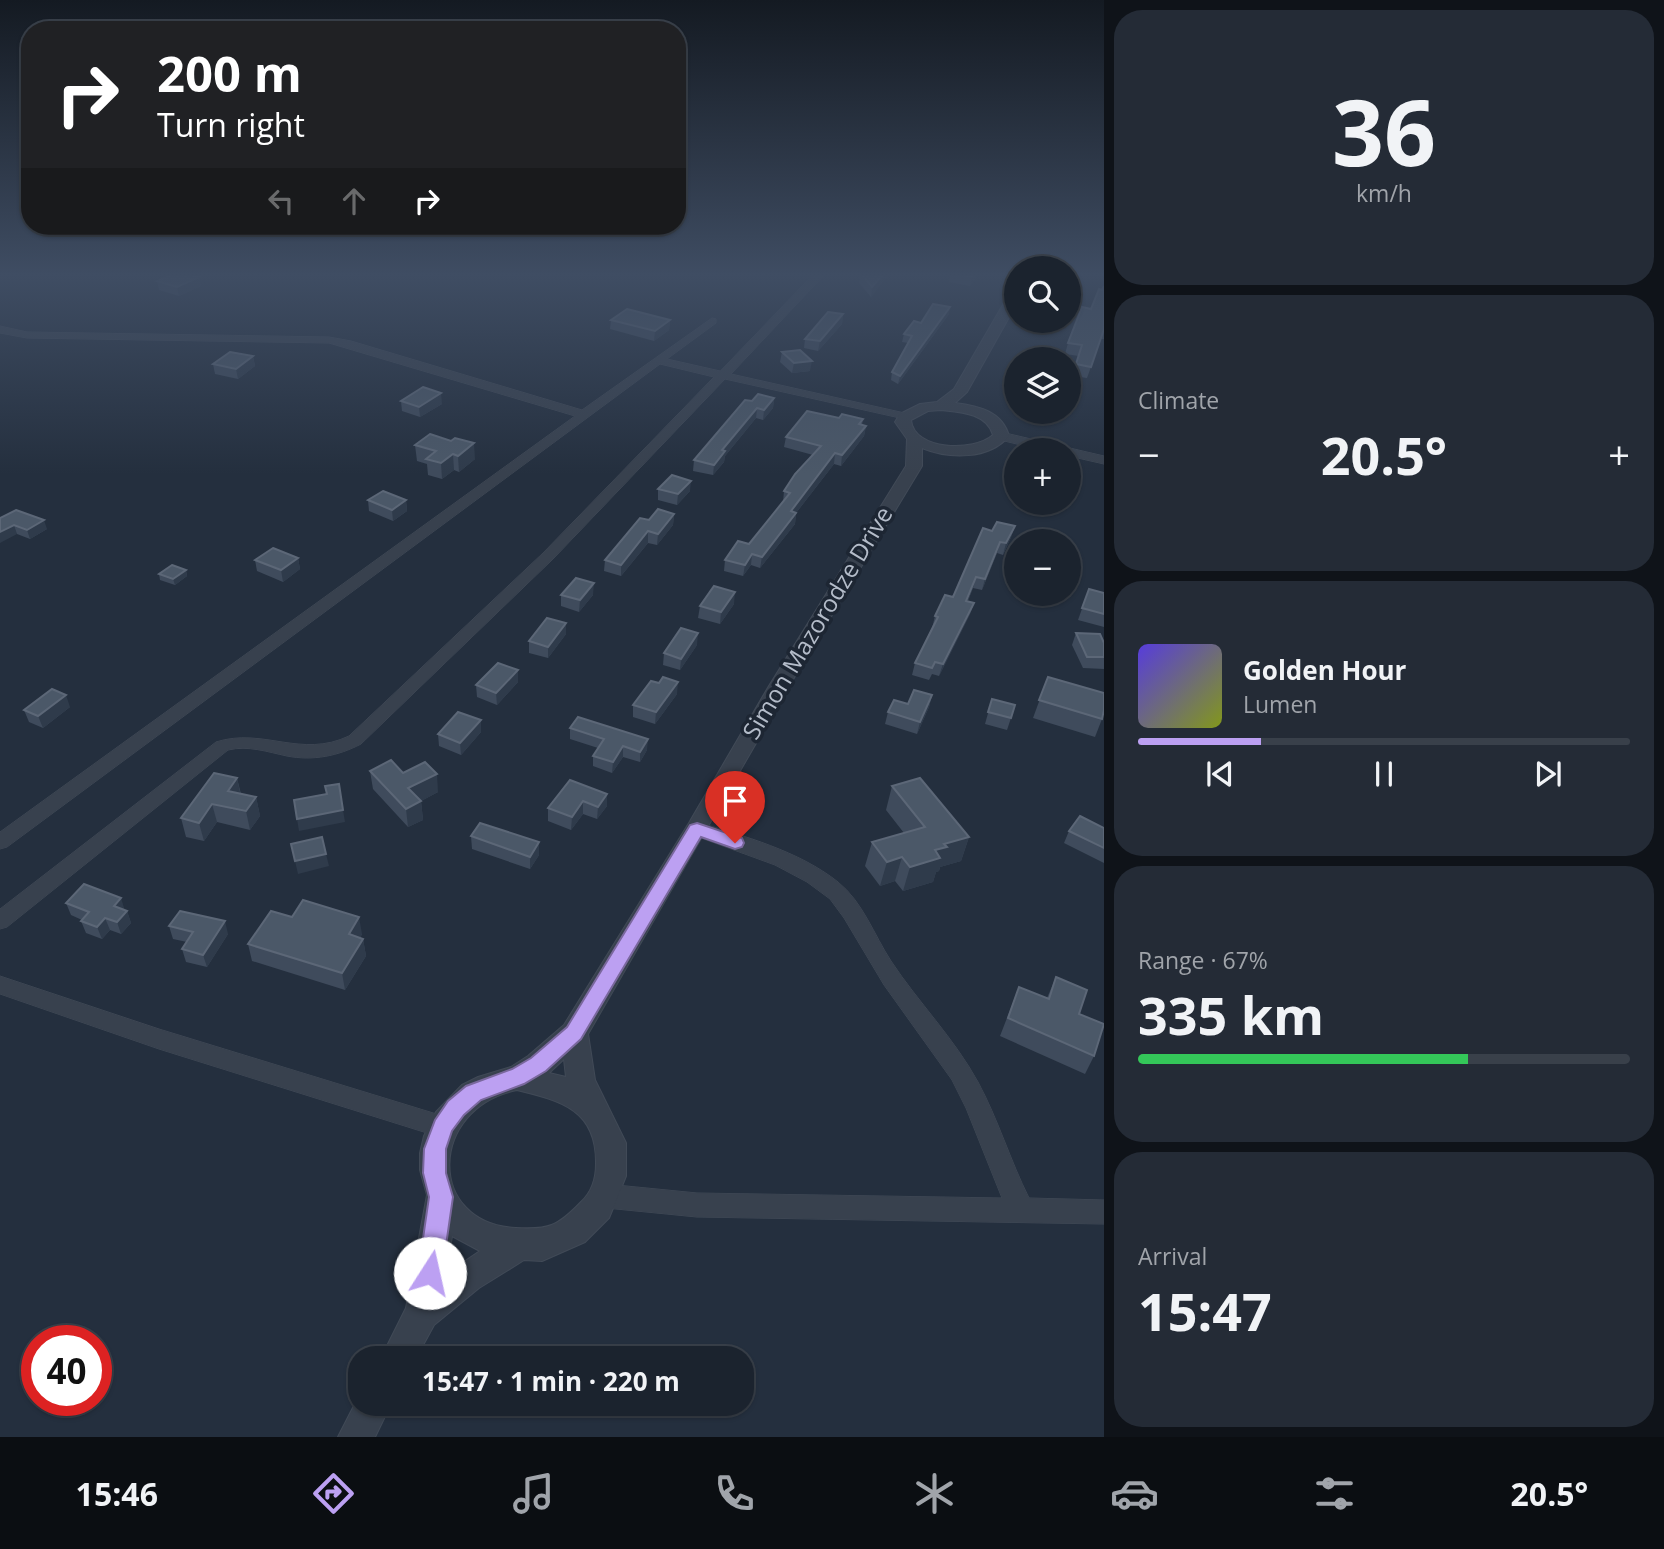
<!DOCTYPE html>
<html lang="en">
<head>
<meta charset="utf-8">
<style>
  body { margin:0; font-family:"Open Sans",sans-serif; background:#242b36; color:#f1f3f6; height:100vh; display:flex; flex-direction:column; font-size:26px; white-space:nowrap }
  * { box-sizing:border-box; margin:0 }
  p { font-size:23px; color:#a0a4aa }
  .icon { flex:none; width:38px; height:38px; fill:none; stroke:currentColor; stroke-width:2; stroke-linecap:round; stroke-linejoin:round }
  .map { position:relative; flex:1; overflow:hidden }
  .panel { display:flex; flex-direction:column; gap:10px; padding:10px; background:#0f1319; width:560px }
  .panel>* { flex:none }
  .top-card { position:absolute; left:21px; top:21px; width:665px; height:214px; border-radius:28px; box-shadow:0 2px 5px #0004,0 0 0 2px #39404a; background:#202124; color:#fff; overflow:hidden }
  .tools { position:absolute; left:1004px; top:256px; display:grid; gap:14px }
  .tools a { display:grid; place-items:center; width:77px; height:77px; border-radius:50%; background:#1b232e; box-shadow:0 2px 5px #0004,0 0 0 2px #39404a; font-size:35px }
  .speed { position:absolute; left:21px; top:1325px; display:flex; gap:14px; font-size:35px; font-weight:700; text-align:center }
  .speed>* { display:grid; place-content:center; width:91px; height:91px; border-radius:50%; background:#1b232e; box-shadow:0 2px 5px #0004,0 0 0 2px #39404a; line-height:1 }
  .speed .limit { border:10px solid #d22; background:#fff; color:#111 }
  .pin { position:absolute; display:grid; place-items:center; width:60px; height:60px; color:#fff; margin:-72px -30px; border-radius:50% 50% 50% 0; rotate:-45deg; box-shadow:0 0 7px #0007 }
  .pin .icon { rotate:45deg }
  .me { position:absolute; width:77px; margin:-38px; rotate:10deg; stroke-linejoin:round; filter:drop-shadow(0 0 5px #0008) }
  .turn { display:flex; align-items:center; gap:24px; height:147px; padding:0 21px; font-size:32px }
  .turn .icon { width:91px; height:91px; stroke-width:2.5 }
  .turn b { display:block; font-size:49px; line-height:60px }
  .lanes { display:flex; align-items:center; height:66px; padding:0 21px; background:#0003; justify-content:center; gap:35px; direction:ltr }
  .lanes .off { opacity:.35 }
  .big { font-size:52px; font-weight:700; line-height:1.1 }
  .panel .widget { flex:1; display:flex; flex-direction:column; justify-content:center; gap:10px; min-width:0; padding:0 24px; border-radius:28px; background:#242b36 }
  .panel .dial { align-items:center; gap:0 }
  .dial b { font-size:91px; line-height:1 }
  .song { display:flex; align-items:center; gap:21px }
  .cover { width:84px; height:84px; border-radius:10px; background:linear-gradient(135deg,hsl(250 70% 55%),hsl(70 70% 35%)) }
  .played { height:7px; border-radius:4px; background:linear-gradient(90deg,#bca0f2 25%,#39404a 25%) }
  .keys { display:flex; justify-content:space-around; direction:ltr }
  .heat { display:flex; justify-content:space-between; align-items:center; font-size:38px; direction:ltr }
  .charge { height:10px; border-radius:5px; background:linear-gradient(90deg,#34c759 67%,#39404a 0) }
  .trip { position:absolute; left:348px; top:1346px; width:406px; height:70px; border-radius:28px; background:#1b232e; box-shadow:0 2px 5px #0004,0 0 0 2px #39404a; font-weight:700; line-height:70px; text-align:center }
  .menu { display:flex; height:112px; justify-content:space-around; align-items:center; background:#0b0e12; color:#a0a4aa }
  .menu .icon { width:49px; height:49px }
  .menu .on { color:#bca0f2 }
  .menu b { font-size:32px; color:#f1f3f6 }
  main { display:flex; flex:1; min-height:0 }
  .map>svg:first-child { display:block }
</style>
</head>
<body>
<main>
<div class="map">
<svg width="1104" height="1437" viewBox="0 0 1104 1437">
  <rect width="100%" height="100%" fill="#242f3e"/>
  <g fill="none" stroke-linecap="round" stroke-linejoin="round">
    <g stroke="#414a57" stroke-width="1">
      <g id="minor">
        <path d="M 815,273 L 826,273 L 731,374 L 909,414 L 909,420 L 725,379 L 553,559 L 361,744 C 338,756 313,761 287,756 C 268,752 248,745 228,750 L 7,927 L 0,929 L 0,909 L 216,742 C 263,727 301,759 349,736 L 543,553 L 714,377 L 660,364 L 7,847 L 0,849 L 0,832 L 575,416 L 329,343 L 27,338 L 0,333 L 0,326 L 27,332 L 329,337 L 351,341 L 582,410 L 712,318 L 716,319 L 716,323 L 667,359 L 720,371 Z"/>
        <polygon points="1098,273 1104,273 1104,276 1099,275"/>
        <polygon points="1001,432 1104,456 1104,464 1069,456 1069,450 1042,450 996,439 995,436"/>
        <path d="M 697,822 C 744,836 799,851 838,882 C 863,902 874,935 891,961 C 918,1002 954,1038 978,1082 C 998,1119 1010,1160 1029,1198 L 1104,1200 L 1104,1224 L 697,1217 L 606,1208 L 597,1205 L 593,1196 L 597,1187 L 606,1184 L 697,1193 L 1002,1198 L 966,1108 L 952,1080 L 884,985 L 844,918 L 830,899 L 807,882 L 775,865 L 690,834 L 687,829 L 690,824 Z"/>
        <polygon points="0,976 159,1029 443,1116 452,1119 455,1127 452,1135 443,1138 159,1049 0,994"/>
      </g>
    </g>
    <g stroke="#414a57" stroke-width="2">
      <g id="tertiary">
        <path d="M 1017,287 L 1017,303 L 967,392 L 955,403 C 978,406 1002,411 1009,436 C 989,460 949,459 922,448 L 922,466 L 789,686 L 588,1034 L 595,1080 L 626,1143 L 626,1176 L 609,1218 L 585,1242 L 542,1261 L 524,1260 L 479,1288 L 434,1325 L 416,1358 L 381,1358 L 406,1308 L 427,1195 L 420,1170 L 420,1153 L 424,1136 L 436,1112 L 462,1085 L 478,1077 L 511,1067 L 528,1056 L 564,1025 L 689,823 L 769,686 L 906,466 L 907,439 L 895,422 L 900,414 L 920,404 L 937,402 L 954,389 L 1011,291 ZM 941,410 C 960,412 987,413 993,435 C 974,452 914,451 911,420 L 928,411 ZM 564,1059 L 566,1077 L 549,1073 ZM 517,1090 C 562,1101 597,1110 596,1164 C 596,1178 592,1192 581,1202 C 558,1226 549,1230 516,1228 C 426,1224 428,1108 517,1090 ZM 452,1236 L 480,1251 L 446,1274 Z"/>
        <polygon points="360,1394 360,1404 391,1404 375,1437 338,1437"/>
      </g>
    </g>
    <use href="#minor" fill="#38414e" fill-rule="evenodd"/>
    <use href="#tertiary" fill="#38414e" fill-rule="evenodd"/>
  </g>
  <g fill="#3f4b5c">
    <polygon points="861,273 889,273 871,297 859,283"/>
    <polygon points="951,273 979,273 970,286 949,282"/>
    <polygon points="199,277 201,286 179,296 159,290 157,281"/>
    <polygon points="1104,286 1104,339 1101,339 1087,378 1073,376 1079,356 1065,354 1068,343 1091,309"/>
    <polygon points="843,314 842,324 818,351 804,348 805,339"/>
    <polygon points="949,314 898,384 891,380 892,372 908,343 902,342 904,334 921,323"/>
    <polygon points="611,320 670,320 669,330 654,341 610,329"/>
    <polygon points="782,352 810,371 792,373 780,362"/>
    <polygon points="253,356 255,366 238,379 215,374 213,364"/>
    <polygon points="774,398 773,408 763,420 756,418 725,456 724,462 713,475 693,471 694,460 752,401"/>
    <polygon points="401,401 442,404 420,417 402,411"/>
    <polygon points="839,418 863,419 862,425 866,426 864,436 841,466 834,464 796,513 795,524 760,568 751,565 743,576 724,571 725,560 749,544 783,502 784,491 813,455 784,447 786,437"/>
    <polygon points="415,445 475,459 459,472 454,470 442,479 428,475 427,464 417,461"/>
    <polygon points="658,489 690,491 677,505 658,500"/>
    <polygon points="368,500 406,500 407,511 393,521 369,511"/>
    <polygon points="674,514 673,525 657,545 648,543 621,576 604,571 605,560 649,520"/>
    <polygon points="0,518 47,529 30,539 17,534"/>
    <polygon points="1015,526 1011,537 1003,555 997,553 982,590 973,588 968,601 974,603 970,614 939,676 932,674 929,680 912,675 915,663 932,628 935,616 953,597 992,531"/>
    <polygon points="298,558 300,569 283,582 257,571 255,560"/>
    <polygon points="186,570 187,576 175,585 160,580 159,574"/>
    <polygon points="1089,589 1104,593 1104,627 1078,620"/>
    <polygon points="561,595 593,595 579,612 561,606"/>
    <polygon points="734,604 720,624 698,618 700,606"/>
    <polygon points="1076,633 1104,643 1104,669 1083,668 1072,645"/>
    <polygon points="566,634 548,658 529,653 529,641"/>
    <polygon points="697,645 680,670 663,665 664,653"/>
    <polygon points="518,670 518,682 497,705 477,697 476,685"/>
    <polygon points="1048,677 1102,719 1095,737 1033,718"/>
    <polygon points="677,694 655,724 633,717 633,705"/>
    <polygon points="932,695 929,707 917,734 885,724 888,712"/>
    <polygon points="992,699 1011,718 1007,730 985,724"/>
    <polygon points="70,707 43,728 29,722 24,710"/>
    <polygon points="570,728 647,750 640,762 623,757 612,773 593,766 593,756 598,748 570,739"/>
    <polygon points="481,732 461,755 439,746 438,734"/>
    <polygon points="370,771 403,773 438,792 421,801 423,820 408,827 373,789"/>
    <polygon points="237,778 241,794 256,797 260,816 250,830 217,822 204,841 186,837 181,818"/>
    <polygon points="570,780 607,806 597,819 583,814 571,830 548,821 548,808"/>
    <polygon points="892,786 969,837 961,861 940,867 939,871 936,872 933,882 903,891 895,881 880,886 865,866 872,842 904,833 886,810"/>
    <polygon points="1104,828 1104,863 1064,843 1069,831"/>
    <polygon points="471,836 539,855 530,869 472,849"/>
    <polygon points="66,903 125,910 127,911 131,923 121,934 110,930 102,939 86,933 81,921 82,920 71,915"/>
    <polygon points="292,917 362,934 360,938 363,939 366,956 345,990 252,961 248,944"/>
    <polygon points="169,926 228,934 207,967 186,962 182,949 187,942 173,939"/>
    <polygon points="1056,977 1079,1014 1094,1056 1085,1074 1000,1036 1019,987 1047,998"/>
  </g>
  <g fill="#2f3b4b">
    <polygon points="884,273 889,273 871,297 872,287"/>
    <polygon points="975,273 979,273 970,286 972,277"/>
    <polygon points="199,277 201,286 179,296 177,287"/>
    <polygon points="950,307 949,314 898,384 900,376"/>
    <polygon points="843,314 842,324 818,351 820,341"/>
    <polygon points="670,320 669,330 654,341 655,331"/>
    <polygon points="253,356 255,366 238,379 236,369"/>
    <polygon points="812,361 810,371 792,373 794,363"/>
    <polygon points="441,393 442,404 420,417 419,407"/>
    <polygon points="774,398 773,408 763,420 764,410"/>
    <polygon points="757,408 756,418 725,456 724,462 713,475 714,465 722,450"/>
    <polygon points="866,426 864,436 841,466 842,455"/>
    <polygon points="474,443 475,459 459,472 458,456"/>
    <polygon points="835,453 834,464 789,522 791,511"/>
    <polygon points="453,454 454,470 442,479 441,463"/>
    <polygon points="691,481 690,491 677,505 678,494"/>
    <polygon points="406,500 407,511 393,521 392,510"/>
    <polygon points="796,513 795,524 760,568 762,557"/>
    <polygon points="674,514 673,525 657,545 658,534"/>
    <polygon points="44,520 47,529 30,539 27,530"/>
    <polygon points="14,525 17,534 0,543 0,532"/>
    <polygon points="1015,526 1011,537 1003,555 1006,543"/>
    <polygon points="648,531 648,543 621,576 621,565"/>
    <polygon points="1000,542 997,553 982,590 985,579"/>
    <polygon points="752,554 751,565 743,576 745,565"/>
    <polygon points="298,558 300,569 283,582 281,570"/>
    <polygon points="186,570 187,576 175,585 173,579"/>
    <polygon points="976,577 973,588 963,612 966,601"/>
    <polygon points="594,583 593,595 579,612 580,600"/>
    <polygon points="735,592 734,604 720,624 721,612"/>
    <polygon points="974,603 970,614 939,676 943,664"/>
    <polygon points="566,623 566,634 548,658 548,647"/>
    <polygon points="698,633 697,645 680,670 681,659"/>
    <polygon points="518,670 518,682 497,705 496,693"/>
    <polygon points="678,682 677,694 655,724 656,712"/>
    <polygon points="66,695 70,707 43,728 38,716"/>
    <polygon points="932,695 929,707 917,734 920,722"/>
    <polygon points="481,720 481,732 461,755 460,743"/>
    <polygon points="648,739 647,750 640,762 640,752"/>
    <polygon points="623,746 623,757 612,773 613,762"/>
    <polygon points="437,774 438,792 410,807 408,788"/>
    <polygon points="237,778 241,797 232,810 228,791"/>
    <polygon points="607,794 607,806 597,819 598,807"/>
    <polygon points="256,797 260,816 250,830 246,811"/>
    <polygon points="421,801 423,820 408,827 406,809"/>
    <polygon points="583,801 583,814 571,830 572,817"/>
    <polygon points="212,804 217,822 204,841 199,823"/>
    <polygon points="343,810 345,822 299,831 297,819"/>
    <polygon points="969,837 961,861 940,867 939,871 936,872 933,882 903,891 910,867 944,844"/>
    <polygon points="539,842 539,855 530,869 530,857"/>
    <polygon points="326,854 329,866 298,874 295,861"/>
    <polygon points="902,857 895,881 880,886 887,862"/>
    <polygon points="121,898 125,911 114,906"/>
    <polygon points="127,911 131,923 121,934 117,922"/>
    <polygon points="359,917 362,934 352,951 349,934"/>
    <polygon points="105,918 110,930 102,939 97,927"/>
    <polygon points="225,921 228,934 207,967 203,955"/>
    <polygon points="363,939 366,956 345,990 342,973"/>
  </g>
  <g fill="#4b5868" stroke="#5c6777" stroke-width="2">
    <polygon points="176,273 185,273 199,277 177,287 157,281"/>
    <polygon points="861,273 884,273 872,287"/>
    <polygon points="952,273 975,273 972,277"/>
    <polygon points="1104,286 1104,329 1091,367 1076,364 1082,345 1068,343 1082,307 1091,309 1099,289 1102,290"/>
    <polygon points="933,304 950,307 900,376 892,372 912,336 904,334 914,321 921,323"/>
    <polygon points="627,309 670,320 655,331 611,320"/>
    <polygon points="828,312 843,314 820,341 805,339"/>
    <polygon points="800,350 812,361 794,363 782,352"/>
    <polygon points="230,352 253,356 236,369 213,364"/>
    <polygon points="423,387 441,393 419,407 401,401"/>
    <polygon points="758,394 774,398 764,410 757,408 722,450 725,451 714,465 694,460 745,400 752,401"/>
    <polygon points="807,411 839,418 842,414 863,419 859,424 866,426 842,455 835,453 791,511 796,513 762,557 752,554 745,565 725,560 738,541 749,544 790,493 784,491 795,474 821,446 786,437"/>
    <polygon points="430,434 451,441 455,438 474,443 458,456 453,454 441,463 426,459 436,451 415,445"/>
    <polygon points="672,475 691,481 678,494 658,489"/>
    <polygon points="383,491 406,500 392,510 368,500"/>
    <polygon points="658,509 674,514 658,534 648,531 621,565 605,560 640,518 649,520"/>
    <polygon points="16,510 44,520 27,530 14,525 0,532 0,518"/>
    <polygon points="997,522 1015,526 1006,543 1000,542 985,579 976,577 966,601 974,603 943,664 935,662 932,668 915,663 938,617 935,616 945,595 953,597 983,528 992,531"/>
    <polygon points="273,548 298,558 281,570 255,560"/>
    <polygon points="172,565 186,570 173,579 159,574"/>
    <polygon points="576,578 594,583 580,600 561,595"/>
    <polygon points="714,586 735,592 721,612 700,606"/>
    <polygon points="1089,589 1104,593 1104,614 1082,608"/>
    <polygon points="547,618 566,623 548,647 529,641"/>
    <polygon points="681,628 698,633 681,659 664,653"/>
    <polygon points="1076,633 1100,634 1104,643 1104,657 1087,657"/>
    <polygon points="498,663 518,670 496,693 476,685"/>
    <polygon points="663,677 678,682 656,712 633,705 651,681 659,683"/>
    <polygon points="1048,677 1104,693 1104,710 1102,719 1039,700"/>
    <polygon points="52,689 66,695 38,716 24,710"/>
    <polygon points="914,690 932,695 920,722 888,712 894,700 908,704"/>
    <polygon points="992,699 1015,705 1011,718 988,712"/>
    <polygon points="458,712 481,720 460,743 438,734"/>
    <polygon points="578,717 648,739 640,752 623,746 613,762 593,756 604,739 570,728"/>
    <polygon points="391,760 403,773 425,762 437,774 408,788 421,801 406,809 370,771"/>
    <polygon points="214,773 237,778 228,791 256,797 246,811 212,804 199,823 181,818"/>
    <polygon points="920,778 969,837 944,844 947,847 935,850 940,858 910,867 902,857 887,862 872,842 925,827 892,786"/>
    <polygon points="570,780 607,794 598,807 583,801 572,817 548,808"/>
    <polygon points="339,784 343,810 297,819 294,800 327,794 325,786"/>
    <polygon points="1080,816 1104,828 1104,848 1069,831"/>
    <polygon points="480,823 539,842 530,857 471,836"/>
    <polygon points="322,837 326,854 295,861 291,844"/>
    <polygon points="84,884 121,898 114,906 127,911 117,922 105,918 97,927 81,921 89,912 66,903"/>
    <polygon points="303,900 359,917 349,934 363,939 342,973 248,944 271,911 292,917"/>
    <polygon points="180,911 225,921 203,955 182,949 193,932 169,926"/>
    <polygon points="1056,977 1087,990 1079,1014 1104,1024 1094,1056 1008,1018 1019,987 1049,999"/>
  </g>
  <linearGradient id="sky" x2="0" y2="1"><stop stop-color="#141a22"/><stop offset="0.58" stop-color="#3f4d63"/><stop offset="1" stop-color="#3f4d63" stop-opacity="0"/></linearGradient>
  <rect width="1104" height="474" fill="url(#sky)"/>
  <polygon fill="#bca0f2" stroke="#7a689d" stroke-width="2" points="697,823 742,838 744,843 742,847 735,849 701,837 581,1039 546,1071 524,1084 481,1100 464,1115 452,1131 446,1149 446,1173 453,1197 442,1273 439,1282 430,1285 422,1282 418,1273 429,1197 423,1173 424,1149 435,1120 448,1101 466,1086 512,1069 531,1058 567,1027 690,825"/>
  <g text-anchor="middle" stroke-width="7" stroke-linejoin="round" paint-order="stroke">
    <g font-size="24" fill="#b4bcc9" stroke="#1d2633">
      <text transform="translate(818 623) rotate(-59)" y="8">Simon Mazorodze Drive</text>
    </g>
  </g>
</svg>
<div class="tools">
<a><svg class="icon" aria-label="search" viewBox="0 0 24 24"><circle cx="10" cy="10" r="6"/><path d="M15 15l6 6"/></svg></a>
<a><svg class="icon" aria-label="layers" viewBox="0 0 24 24"><path d="M12 4l9 5-9 5-9-5zM3 14l9 5 9-5"/></svg></a>
<a>+</a>
<a>−</a>
</div>
<div class="speed"><div class="limit">40</div></div>
<div class="pin" style="left:735px;top:843px;background:#d93025"><svg class="icon" aria-label="arrive" viewBox="0 0 24 24"><path d="M6 21V4h12l-3 4 3 4H6"/></svg></div>
<svg class="me" style="left:430px;top:1273px" viewBox="-20 -20 40 40"><circle r="19" fill="#fff"/><path d="M0-13L10 11 0 6-10 11z" fill="#bca0f2"/></svg>
<div class="trip">15:47 · 1 min · 220 m</div>
<div class="top-card">
<div class="turn"><svg class="icon" aria-label="right" viewBox="0 0 24 24"><path d="M7 20v-9h11M14 6l5 5-5 5"/></svg><div><b>200 m</b>Turn right</div></div>
<div class="lanes"><svg class="icon off" aria-label="left" viewBox="0 0 24 24"><path d="M17 20v-9H6M10 6l-5 5 5 5"/></svg><svg class="icon off" aria-label="ahead" viewBox="0 0 24 24"><path d="M12 20V5M6 11l6-6 6 6"/></svg><svg class="icon" aria-label="right" viewBox="0 0 24 24"><path d="M7 20v-9h11M14 6l5 5-5 5"/></svg></div>
</div>
</div>
<section class="panel">
<div class="widget dial"><b>36</b><p>km/h</p></div>
<div class="widget"><p>Climate</p>
<div class="heat"><a>−</a><b class="big">20.5°</b><a>+</a></div>
</div>
<div class="widget">
<div class="song"><i class="cover"></i><div><b>Golden Hour</b><p>Lumen</p></div></div>
<div class="played"></div>
<div class="keys"><svg class="icon" aria-label="previous" viewBox="0 0 24 24"><path d="M18 5L8 12l10 7zM5 5v14"/></svg><svg class="icon" aria-label="pause" viewBox="0 0 24 24"><path d="M8 5v14M16 5v14"/></svg><svg class="icon" aria-label="next" viewBox="0 0 24 24"><path d="M6 5l10 7-10 7zM19 5v14"/></svg></div>
</div>
<div class="widget"><p>Range · 67%</p><b class="big">335 km</b><div class="charge"></div></div>
<div class="widget"><p>Arrival</p><b class="big">15:47</b></div>
</section>
</main>
<nav class="menu">
<b>15:46</b>
<svg class="icon on" aria-label="directions" viewBox="0 0 24 24"><path d="M12 3l9 9-9 9-9-9zM9 14v-3h6M13 9l2 2-2 2"/></svg>
<svg class="icon" aria-label="music" viewBox="0 0 24 24"><path d="M9 18V5l10-2v13"/><circle cx="6" cy="18" r="3"/><circle cx="16" cy="16" r="3"/></svg>
<svg class="icon" aria-label="phone" viewBox="0 0 24 24"><path d="M5 4h4l2 5-3 2q2 4 5 5l2-3 5 2v4C11 20 4 13 5 4z"/></svg>
<svg class="icon" aria-label="climate" viewBox="0 0 24 24"><path d="M12 3v18M4 7l16 10M4 17L20 7"/></svg>
<svg class="icon" aria-label="car" viewBox="0 0 24 24"><path d="M5 17H2v-5l4-1 3-4h7l3 4 3 1v5h-3M9 17h6M6 11h13"/><circle cx="7" cy="17" r="2"/><circle cx="17" cy="17" r="2"/></svg>
<svg class="icon" aria-label="filters" viewBox="0 0 24 24"><path d="M4 7h16M4 17h16"/><circle cx="9" cy="7" r="2"/><circle cx="15" cy="17" r="2"/></svg>
<b>20.5°</b>
</nav>
</body>
</html>
